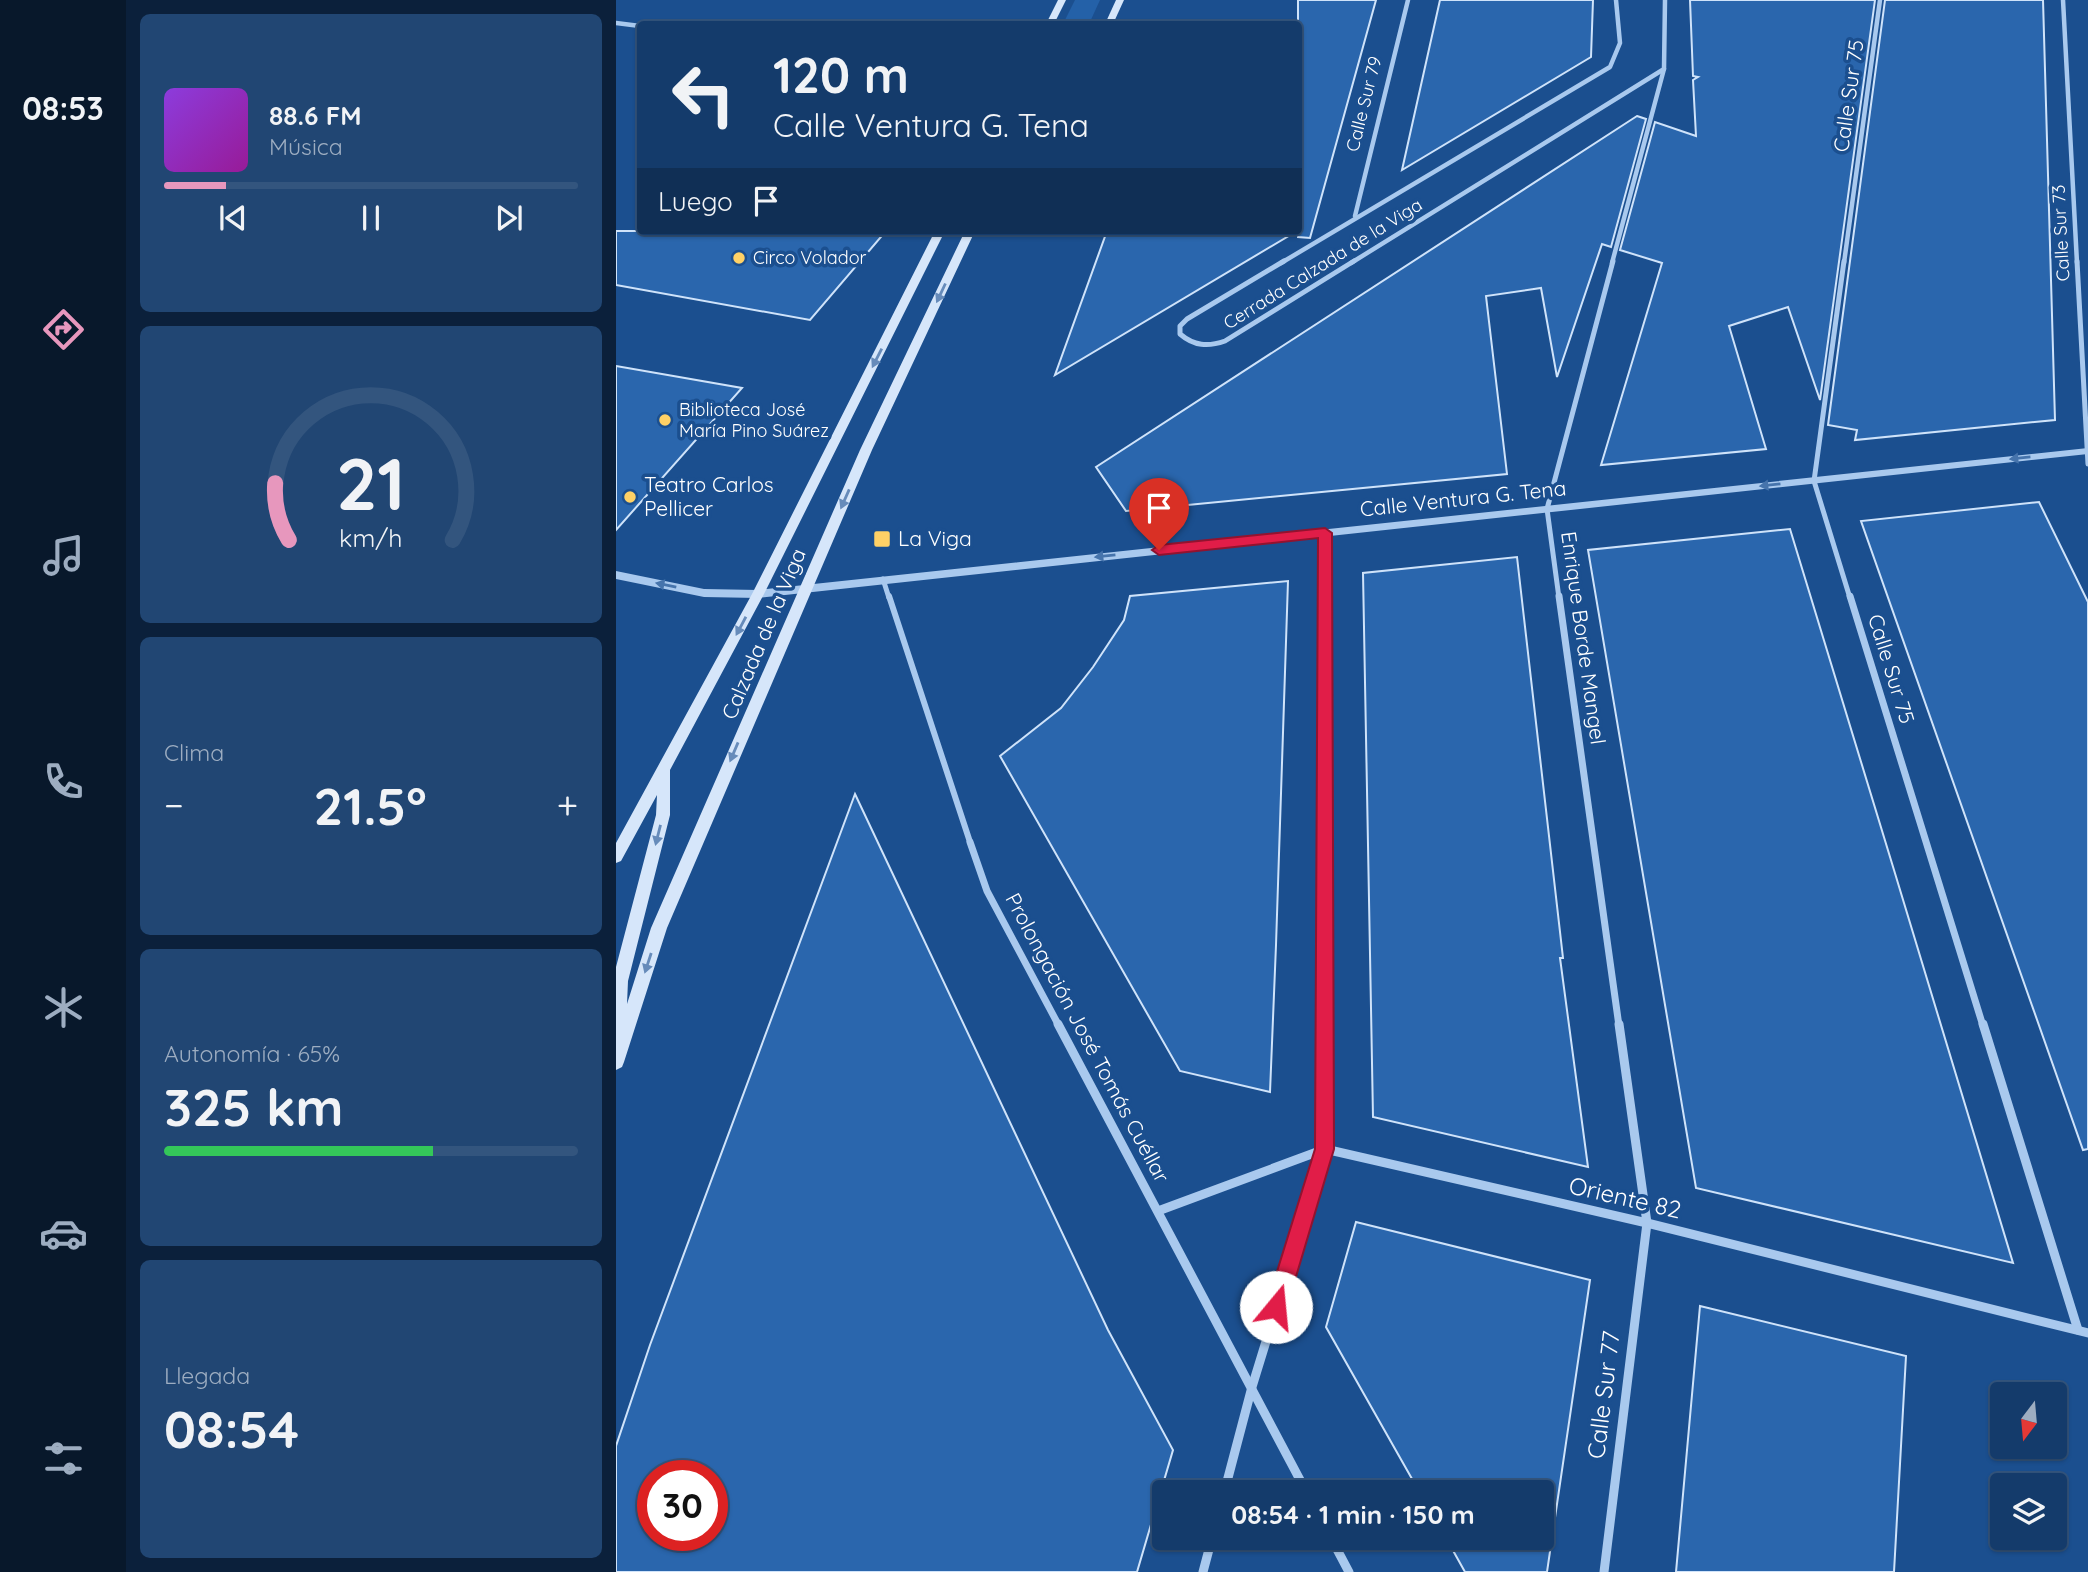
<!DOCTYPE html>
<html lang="es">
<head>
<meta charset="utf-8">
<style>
  body { margin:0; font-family:Quicksand,sans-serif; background:#214673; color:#f1f3f6; height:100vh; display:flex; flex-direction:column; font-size:26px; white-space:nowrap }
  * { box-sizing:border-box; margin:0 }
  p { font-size:23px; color:#9dadc1 }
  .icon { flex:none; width:38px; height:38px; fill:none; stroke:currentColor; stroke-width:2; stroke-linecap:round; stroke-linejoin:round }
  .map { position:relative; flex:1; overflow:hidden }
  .details { display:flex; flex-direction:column; gap:14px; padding:14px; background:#0b203b; width:490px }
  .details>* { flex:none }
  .top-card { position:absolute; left:21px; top:21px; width:665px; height:214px; border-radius:7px; box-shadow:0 2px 5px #0004,0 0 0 2px #33557e; background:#143b6b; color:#f1f3f6; overflow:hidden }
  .needle { width:46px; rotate:196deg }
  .tools { position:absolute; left:1374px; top:1382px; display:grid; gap:14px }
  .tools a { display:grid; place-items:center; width:77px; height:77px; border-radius:7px; background:#143b6b; box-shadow:0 2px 5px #0004,0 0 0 2px #33557e; font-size:35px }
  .speed { position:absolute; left:21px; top:1460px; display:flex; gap:14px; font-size:35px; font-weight:700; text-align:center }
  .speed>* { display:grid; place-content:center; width:91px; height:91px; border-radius:50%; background:#143b6b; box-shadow:0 2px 5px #0004,0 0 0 2px #33557e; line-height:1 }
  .speed .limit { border:10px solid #d22; background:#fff; color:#111 }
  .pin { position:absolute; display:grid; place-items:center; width:60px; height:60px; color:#fff; margin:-72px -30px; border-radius:50% 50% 50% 0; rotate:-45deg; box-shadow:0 0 7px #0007 }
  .pin .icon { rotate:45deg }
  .me { position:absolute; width:77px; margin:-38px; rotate:17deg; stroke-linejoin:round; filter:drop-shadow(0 0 5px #0008) }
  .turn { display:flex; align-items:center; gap:24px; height:147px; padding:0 21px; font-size:32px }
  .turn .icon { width:91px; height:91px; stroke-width:2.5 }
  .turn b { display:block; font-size:49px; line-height:60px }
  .then { display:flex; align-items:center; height:66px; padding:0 21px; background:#0003; gap:14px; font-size:26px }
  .big { font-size:52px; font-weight:700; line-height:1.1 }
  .details .card { flex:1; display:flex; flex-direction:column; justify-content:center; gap:10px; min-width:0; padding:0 24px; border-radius:10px; background:#214673 }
  .details .dial { align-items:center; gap:0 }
  .dial svg { height:182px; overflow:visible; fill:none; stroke:#33557e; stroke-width:7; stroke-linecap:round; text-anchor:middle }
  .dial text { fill:#f1f3f6; stroke:none }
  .song { display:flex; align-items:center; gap:21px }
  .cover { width:84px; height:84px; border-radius:10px; background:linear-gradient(135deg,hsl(270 70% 55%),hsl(300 70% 35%)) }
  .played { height:7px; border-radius:4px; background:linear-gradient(90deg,#e797bd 15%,#33557e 15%) }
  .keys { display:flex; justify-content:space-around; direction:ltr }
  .heat { display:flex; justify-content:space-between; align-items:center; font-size:38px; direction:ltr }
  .charge { height:10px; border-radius:5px; background:linear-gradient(90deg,#34c759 65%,#33557e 0) }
  .trip { position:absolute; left:536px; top:1480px; width:402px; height:70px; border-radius:7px; background:#143b6b; box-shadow:0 2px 5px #0004,0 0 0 2px #33557e; font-weight:700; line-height:70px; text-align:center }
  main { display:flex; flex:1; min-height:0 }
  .dock { display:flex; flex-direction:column; width:126px; justify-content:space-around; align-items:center; background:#08182b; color:#9dadc1 }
  .dock .icon { width:49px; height:49px }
  .dock .current { color:#e797bd }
  .dock b { font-size:32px; color:#f1f3f6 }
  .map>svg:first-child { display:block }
</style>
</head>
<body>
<main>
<nav class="dock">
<b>08:53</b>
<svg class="icon current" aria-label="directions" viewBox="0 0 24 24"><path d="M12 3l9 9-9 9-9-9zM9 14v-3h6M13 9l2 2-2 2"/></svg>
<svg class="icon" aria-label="music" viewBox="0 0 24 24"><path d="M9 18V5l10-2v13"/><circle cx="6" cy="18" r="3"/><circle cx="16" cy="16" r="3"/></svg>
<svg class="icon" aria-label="phone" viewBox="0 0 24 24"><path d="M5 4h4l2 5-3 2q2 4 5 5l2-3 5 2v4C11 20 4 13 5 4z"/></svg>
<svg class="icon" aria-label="climate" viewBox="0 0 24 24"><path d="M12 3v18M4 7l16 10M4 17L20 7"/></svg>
<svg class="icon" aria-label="car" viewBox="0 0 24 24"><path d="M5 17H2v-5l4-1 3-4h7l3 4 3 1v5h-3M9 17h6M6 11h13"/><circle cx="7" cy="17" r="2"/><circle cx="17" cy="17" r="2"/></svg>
<svg class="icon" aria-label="filters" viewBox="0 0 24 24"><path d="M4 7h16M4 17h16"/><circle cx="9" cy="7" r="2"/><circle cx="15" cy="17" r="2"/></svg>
</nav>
<section class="details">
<div class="card">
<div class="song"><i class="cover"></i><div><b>88.6 FM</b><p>Música</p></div></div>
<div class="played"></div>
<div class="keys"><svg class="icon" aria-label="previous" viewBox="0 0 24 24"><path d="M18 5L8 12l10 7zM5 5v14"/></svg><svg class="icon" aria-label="pause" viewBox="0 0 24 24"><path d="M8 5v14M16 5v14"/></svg><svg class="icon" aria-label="next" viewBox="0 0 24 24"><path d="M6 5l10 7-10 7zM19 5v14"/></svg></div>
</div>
<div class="card dial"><svg viewBox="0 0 100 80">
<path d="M14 69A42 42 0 1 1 86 69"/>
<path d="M14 69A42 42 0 0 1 8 44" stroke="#e797bd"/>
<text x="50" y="56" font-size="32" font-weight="700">21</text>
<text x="50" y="72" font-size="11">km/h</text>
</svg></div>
<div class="card"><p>Clima</p>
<div class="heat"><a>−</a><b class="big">21.5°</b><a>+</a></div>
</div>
<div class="card"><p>Autonomía · 65%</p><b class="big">325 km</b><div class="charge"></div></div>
<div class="card"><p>Llegada</p><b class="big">08:54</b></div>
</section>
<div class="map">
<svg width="1472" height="1572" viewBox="0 0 1472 1572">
  <rect width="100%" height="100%" fill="#1b4f8f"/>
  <polygon fill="#2461a8" points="459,0 484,0 473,24 447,24"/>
  <g fill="#2a66ad" stroke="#cfe3fa" stroke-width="2" fill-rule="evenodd">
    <polygon points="682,0 760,0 694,238 682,237"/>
    <polygon points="824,0 977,0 975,57 786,170"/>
    <polygon points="1074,0 1259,0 1204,400 1172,307 1113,326 1150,449 985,465 1046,263 1004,250 1039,122 1080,136 1077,80 1082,77 1077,76"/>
    <polygon points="1269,0 1427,0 1439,420 1239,440 1241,430 1212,425"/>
    <polygon points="1021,116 1030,119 995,247 986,244 941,377 925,288 870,296 891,474 510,511 480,467"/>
    <polygon points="0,231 270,231 194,320 0,285"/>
    <polygon points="491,231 681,231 439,375"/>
    <polygon points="0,366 126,388 0,530"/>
    <polygon points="1423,502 1472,602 1472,1149 1467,1150 1245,521"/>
    <polygon points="1174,529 1278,870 1397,1263 1080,1188 972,550"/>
    <polygon points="901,557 947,958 944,958 972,1167 757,1117 747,573"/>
    <polygon points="672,581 660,945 654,1092 564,1071 384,756 445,708 477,667 508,620 514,596"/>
    <path d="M 239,794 L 492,1330 L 557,1450 L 521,1572 L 0,1572 L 0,1446 L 34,1345 ZM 37,1475 L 96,1475 L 96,1535 L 37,1535 Z"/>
    <polygon points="740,1222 974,1280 931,1572 849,1572 830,1538 926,1538 926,1493 804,1493 710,1327"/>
    <polygon points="1084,1306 1290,1356 1278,1572 1060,1572"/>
  </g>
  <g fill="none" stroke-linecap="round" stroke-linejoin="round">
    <polyline stroke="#a9c9ee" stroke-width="5" points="267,579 273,598"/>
    <polyline stroke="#a9c9ee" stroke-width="6" points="273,596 354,842"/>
    <g stroke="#a9c9ee" stroke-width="4.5">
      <polyline points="1447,0 1461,263"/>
      <polyline points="0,23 24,26"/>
      <polyline points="739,216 792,0"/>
      <polyline points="665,263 994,67 1004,43 1000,0"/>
      <polyline points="735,263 1048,69 1049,0"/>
      <polyline points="996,263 1048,69"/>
      <polyline points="1228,263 1264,0"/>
    </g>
    <g stroke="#a9c9ee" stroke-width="5">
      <path d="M 668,261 L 571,319 L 564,326 L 564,334 C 578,346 592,347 609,341 L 738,261"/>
      <polyline points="1228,261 1198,481 1234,598"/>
      <polyline points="1461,261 1472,464"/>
      <polyline points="709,533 709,598"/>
      <polyline points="943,598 931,509 997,261"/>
    </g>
    <g stroke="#a9c9ee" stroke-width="7">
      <polyline points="709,596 709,1026"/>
      <polyline points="943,596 1003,1026"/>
      <polyline points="1234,596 1367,1026"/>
      <polyline points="354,842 371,891 443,1026"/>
    </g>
    <g stroke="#a9c9ee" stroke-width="9">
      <polyline points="442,1024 691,1493"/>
      <polyline points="1367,1024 1462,1330"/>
      <polyline points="542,1211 709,1149 1031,1223 1472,1333"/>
      <polyline points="608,1493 636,1387 709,1149 709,1024"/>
      <polyline points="715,1538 733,1572"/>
      <polyline points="587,1572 596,1538"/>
      <polyline points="988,1572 1031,1223 1003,1024"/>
    </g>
    <polygon fill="#a9c9ee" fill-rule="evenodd" points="1472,448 1472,454 142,598 88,597 0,579 0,571 88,589 142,590"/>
    <g fill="#d6e6fa" fill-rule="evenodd">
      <polygon points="442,0 450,0 438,24 430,24"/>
      <polygon points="500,0 508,0 497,24 489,24"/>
      <polygon points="319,231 329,231 148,594 54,770 54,815 12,981 11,1004 35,928 244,450 349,231 359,231 256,450 51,928 8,1062 6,1067 0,1070 0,967 40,815 41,795 5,861 0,863 0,843 136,594"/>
    </g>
  </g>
  <defs><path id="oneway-solid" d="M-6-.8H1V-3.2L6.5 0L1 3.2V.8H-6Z" transform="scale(1.75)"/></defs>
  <g fill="#668bba">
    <use href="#oneway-solid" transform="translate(325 293) rotate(115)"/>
    <use href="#oneway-solid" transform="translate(261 358) rotate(117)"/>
    <use href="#oneway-solid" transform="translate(229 499) rotate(114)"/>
    <use href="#oneway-solid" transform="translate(125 626) rotate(118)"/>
    <use href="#oneway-solid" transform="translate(118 752) rotate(113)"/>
    <use href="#oneway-solid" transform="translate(42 835) rotate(104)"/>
    <use href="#oneway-solid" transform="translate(32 963) rotate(108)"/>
  </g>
  <g fill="#4674ac">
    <use href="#oneway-solid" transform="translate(1404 458) rotate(174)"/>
    <use href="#oneway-solid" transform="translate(1154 485) rotate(174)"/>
    <use href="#oneway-solid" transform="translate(489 556) rotate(174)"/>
    <use href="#oneway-solid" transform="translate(50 585) rotate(-169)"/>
  </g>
  <polygon fill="#e11d48" stroke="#92132f" stroke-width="2" points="709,528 716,533 718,1149 671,1307 668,1315 660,1318 653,1315 650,1307 699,1149 702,538 543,555 536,550 543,545"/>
  <g fill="#ffd166" stroke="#1b4f8f" stroke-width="2.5">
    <circle cx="123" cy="258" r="7"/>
    <circle cx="49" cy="420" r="7"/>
    <circle cx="14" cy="497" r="7"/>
    <rect x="257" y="530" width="18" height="18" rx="3.5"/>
  </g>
  <g text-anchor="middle" stroke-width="7" stroke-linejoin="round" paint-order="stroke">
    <g font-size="18" fill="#fff" stroke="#1b4f8f">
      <text transform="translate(748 104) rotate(-76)" y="6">Calle Sur 79</text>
      <text transform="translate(1445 233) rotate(-93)" y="6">Calle Sur 73</text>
      <text transform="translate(707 264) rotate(-32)" y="6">Cerrada Calzada de la Viga</text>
    </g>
    <g font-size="18" fill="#fff" stroke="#1b4f8f" text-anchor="start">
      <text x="137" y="264">Circo Volador</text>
      <text x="63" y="416">Biblioteca José<tspan x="63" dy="21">María Pino Suárez</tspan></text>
    </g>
    <g font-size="21" fill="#fff" stroke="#1b4f8f">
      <text transform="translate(1233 96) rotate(-82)" y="7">Calle Sur 75</text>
      <text transform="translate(847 499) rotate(-6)" y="7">Calle Ventura G. Tena</text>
      <text transform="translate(148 634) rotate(-67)" y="7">Calzada de la Viga</text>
      <text transform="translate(967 638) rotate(82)" y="7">Enrique Borde Mangel</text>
      <text transform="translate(1275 669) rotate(73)" y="7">Calle Sur 75</text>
      <text transform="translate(471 1038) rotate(62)" y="7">Prolongación José Tomás Cuéllar</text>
    </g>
    <g font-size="21" fill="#fff" stroke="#1b4f8f" text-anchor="start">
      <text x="28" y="492">Teatro Carlos<tspan x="28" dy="24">Pellicer</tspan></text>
      <text x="282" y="546">La Viga</text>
    </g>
    <g font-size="24" fill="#fff" stroke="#1b4f8f">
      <text transform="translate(1009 1198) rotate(13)" y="8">Oriente 82</text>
      <text transform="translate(988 1395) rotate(-83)" y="8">Calle Sur 77</text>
    </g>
  </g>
</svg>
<div class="tools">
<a><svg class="needle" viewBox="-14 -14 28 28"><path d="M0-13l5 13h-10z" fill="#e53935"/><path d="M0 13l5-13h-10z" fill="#9dadc1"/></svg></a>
<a><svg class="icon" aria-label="layers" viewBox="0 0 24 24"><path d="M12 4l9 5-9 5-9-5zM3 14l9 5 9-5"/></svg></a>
</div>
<div class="speed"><div class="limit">30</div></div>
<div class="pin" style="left:543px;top:550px;background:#d93025"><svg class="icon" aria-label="arrive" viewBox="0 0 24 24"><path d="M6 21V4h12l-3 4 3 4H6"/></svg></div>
<svg class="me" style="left:660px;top:1307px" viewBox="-20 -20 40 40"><circle r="19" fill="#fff"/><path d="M0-13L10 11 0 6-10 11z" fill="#e11d48"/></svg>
<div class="trip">08:54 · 1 min · 150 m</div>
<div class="top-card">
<div class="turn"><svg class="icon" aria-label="left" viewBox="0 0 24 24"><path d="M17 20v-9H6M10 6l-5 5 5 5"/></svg><div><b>120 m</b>Calle Ventura G. Tena</div></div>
<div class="then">Luego<svg class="icon" aria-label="arrive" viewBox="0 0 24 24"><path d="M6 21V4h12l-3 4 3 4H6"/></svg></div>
</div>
</div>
</main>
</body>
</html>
